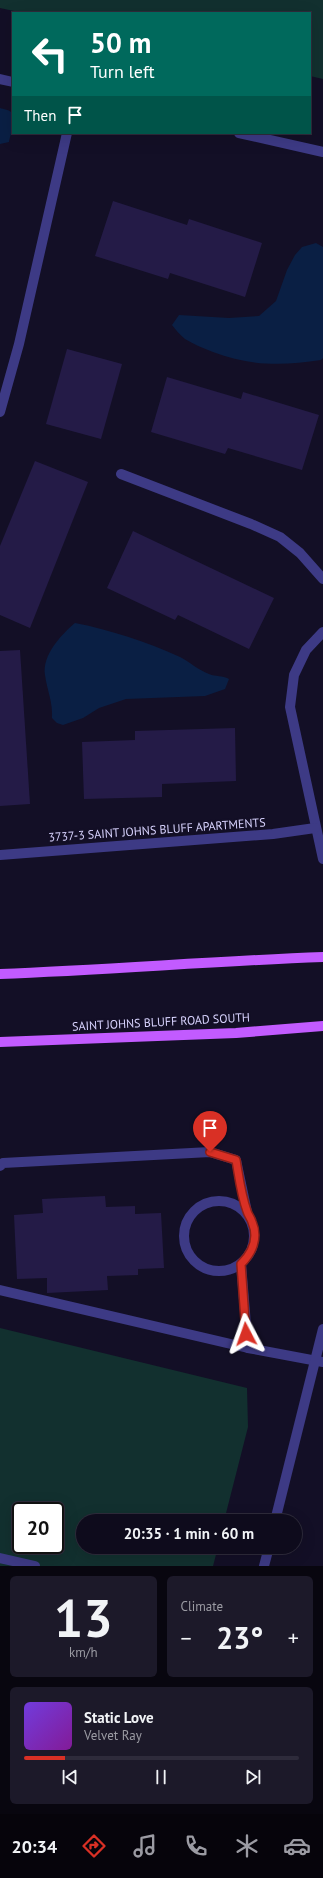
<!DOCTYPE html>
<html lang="en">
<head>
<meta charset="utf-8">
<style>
  body { margin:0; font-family:"PT Sans",sans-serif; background:#1c1929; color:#f1f3f6; height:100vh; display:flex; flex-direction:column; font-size:15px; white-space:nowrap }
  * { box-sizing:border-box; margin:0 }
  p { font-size:13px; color:#9b9ba3 }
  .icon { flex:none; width:22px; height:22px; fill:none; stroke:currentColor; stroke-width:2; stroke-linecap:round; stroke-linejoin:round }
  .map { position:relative; height:1566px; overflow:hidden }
  .side { display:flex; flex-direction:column; gap:10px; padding:10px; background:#08060f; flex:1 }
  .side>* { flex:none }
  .hud { position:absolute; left:12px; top:12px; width:299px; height:122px; border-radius:0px; box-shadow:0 4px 16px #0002,0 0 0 1px #2e2b3b; background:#00695c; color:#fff; overflow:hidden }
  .speed { position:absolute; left:12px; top:1502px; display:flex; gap:8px; font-size:20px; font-weight:700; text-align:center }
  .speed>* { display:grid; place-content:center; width:52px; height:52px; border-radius:50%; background:#0e0b1c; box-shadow:0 4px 16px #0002,0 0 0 1px #2e2b3b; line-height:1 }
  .speed .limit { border:2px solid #111; border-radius:6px; background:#fff; color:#111 }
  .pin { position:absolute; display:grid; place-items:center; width:34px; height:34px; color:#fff; margin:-41px -17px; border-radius:50% 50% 50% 0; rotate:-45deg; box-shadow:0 0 4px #0007 }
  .pin .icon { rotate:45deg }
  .me { position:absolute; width:44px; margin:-22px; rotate:356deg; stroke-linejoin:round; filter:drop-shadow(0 0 3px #0008) }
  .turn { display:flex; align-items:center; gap:14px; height:84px; padding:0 12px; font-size:18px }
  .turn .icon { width:52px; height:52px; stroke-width:2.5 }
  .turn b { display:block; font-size:28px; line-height:34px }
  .then { display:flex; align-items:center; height:38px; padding:0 12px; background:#0003; gap:8px; font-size:15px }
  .big { font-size:30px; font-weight:700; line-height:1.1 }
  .side .tile { flex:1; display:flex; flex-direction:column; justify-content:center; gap:6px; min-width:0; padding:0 14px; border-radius:6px; background:#1c1929 }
  .side .dial { align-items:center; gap:0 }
  .dial b { font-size:52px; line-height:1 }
  .song { display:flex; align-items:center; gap:12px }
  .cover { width:48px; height:48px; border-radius:6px; background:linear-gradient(135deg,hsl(260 70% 55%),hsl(290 70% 35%)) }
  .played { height:4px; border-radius:2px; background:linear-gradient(90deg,#d93025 15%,#2e2b3b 15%) }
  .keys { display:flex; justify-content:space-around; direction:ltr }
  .heat { display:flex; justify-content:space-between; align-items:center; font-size:22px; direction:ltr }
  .side .tiles { flex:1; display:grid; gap:10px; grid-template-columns:1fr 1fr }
  .tile:last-child { grid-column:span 2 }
  .trip { position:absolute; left:76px; top:1514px; width:226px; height:40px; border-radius:20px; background:#0e0b1c; box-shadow:0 4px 16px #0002,0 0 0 1px #2e2b3b; font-weight:700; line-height:40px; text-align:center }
  .tabs { display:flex; height:64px; justify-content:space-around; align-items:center; background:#06040b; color:#9b9ba3 }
  .tabs .icon { width:28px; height:28px }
  .tabs .selected { color:#d93025 }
  .tabs b { font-size:18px; color:#f1f3f6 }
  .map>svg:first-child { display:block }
</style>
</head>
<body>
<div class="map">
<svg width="323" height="1566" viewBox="0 0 323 1566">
  <rect width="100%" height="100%" fill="#130f26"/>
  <g fill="#12302f" fill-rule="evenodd">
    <polygon points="0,0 323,0 323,79 310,76 310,13 23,13 0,8"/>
    <path d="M 0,1328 L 247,1388 L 248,1427 L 224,1521 L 83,1521 L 83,1547 L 218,1547 L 213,1566 L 0,1566 ZM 21,1511 L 55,1511 L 55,1545 L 21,1545 Z"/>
  </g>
  <g fill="#0a1f44">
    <path d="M 0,108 C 3,109 10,110 12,113 C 17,119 10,135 9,142 L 0,144 Z"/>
    <path d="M 316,243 L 323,247 L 323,358 L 321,360 C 283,366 249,366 213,352 C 203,348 193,344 185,339 C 180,335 176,330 172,325 L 179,315 L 229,318 L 259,316 L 276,301 L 287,270 L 295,255 L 302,247 Z"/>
    <path d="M 75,623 C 111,630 147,642 180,657 C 190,662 198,670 209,674 C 216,677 222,675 229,679 L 225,689 L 205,696 L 126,699 L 99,708 L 83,718 L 63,725 L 57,723 L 52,718 C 53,702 47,690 45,675 C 42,655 61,635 75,623 Z"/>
  </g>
  <g fill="#241b47">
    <polygon points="113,201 187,225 189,219 262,243 245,297 170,273 168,279 95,256"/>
    <polygon points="67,349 122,364 101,439 46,424"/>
    <polygon points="167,377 241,399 243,392 319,415 302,470 228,448 225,454 151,432"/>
    <polygon points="35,461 88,482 30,628 0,615 0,546"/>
    <polygon points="133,531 274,598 249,649 178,615 175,620 107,588"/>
    <polygon points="20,650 30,804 0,806 0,651"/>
    <polygon points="235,728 236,781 162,784 162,797 84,799 82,742 135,740 135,731"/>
    <polygon points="105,1196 106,1207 135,1206 135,1214 161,1213 164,1268 138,1269 138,1275 107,1276 108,1290 47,1293 47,1278 17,1279 14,1215 43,1213 42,1199"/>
  </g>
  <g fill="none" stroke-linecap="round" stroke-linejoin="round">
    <g stroke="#3d3a85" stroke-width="10">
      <polyline points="0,79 13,82"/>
      <polyline points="239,133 323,152"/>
      <polyline points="0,412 19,344 67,133"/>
      <polyline points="121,474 251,524 280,537 300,553 323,579"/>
      <polyline points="323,632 306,650 294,675 290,707 323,859"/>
      <polyline points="0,855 273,834 315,828"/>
      <polyline points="0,1166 3,1163 210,1152 236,1160 247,1212"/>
      <circle cx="219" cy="1236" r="35"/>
      <polyline points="241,1264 248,1348"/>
      <polyline points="0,1290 248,1348 323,1362"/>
      <polyline points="275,1521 323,1329"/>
      <polyline points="0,1558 35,1566"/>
      <polyline points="264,1566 269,1547"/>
    </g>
    <g stroke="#c25bff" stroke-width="10">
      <path d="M 0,974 C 108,970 215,961 323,957"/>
      <polyline points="0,1042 236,1033 323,1026"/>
    </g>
  </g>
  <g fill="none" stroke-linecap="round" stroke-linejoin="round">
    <g stroke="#8d1f18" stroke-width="10">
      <path id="route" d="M 210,1152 L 236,1160 C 239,1177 241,1195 247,1211 C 248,1215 251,1218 252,1222 C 259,1238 252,1253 241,1264 L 246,1334"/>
    </g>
    <use href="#route" stroke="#d93025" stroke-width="7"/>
  </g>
  <g text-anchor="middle" stroke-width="4" stroke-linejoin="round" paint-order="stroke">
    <g font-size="12" fill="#d9d4ff" stroke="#130f26">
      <text transform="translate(157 830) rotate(-4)" y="4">3737-3 SAINT JOHNS BLUFF APARTMENTS</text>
      <text transform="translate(161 1022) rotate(-3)" y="4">SAINT JOHNS BLUFF ROAD SOUTH</text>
    </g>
  </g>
</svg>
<div class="speed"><div class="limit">20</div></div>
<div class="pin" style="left:210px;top:1152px;background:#d93025"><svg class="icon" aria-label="arrive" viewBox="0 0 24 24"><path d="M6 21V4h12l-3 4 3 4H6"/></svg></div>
<svg class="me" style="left:246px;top:1334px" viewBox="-20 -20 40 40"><path d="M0-17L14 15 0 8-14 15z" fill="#d93025" stroke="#fff" stroke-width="4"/></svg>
<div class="trip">20:35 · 1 min · 60 m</div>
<div class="hud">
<div class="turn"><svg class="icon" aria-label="left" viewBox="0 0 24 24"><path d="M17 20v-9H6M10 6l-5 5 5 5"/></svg><div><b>50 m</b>Turn left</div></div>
<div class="then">Then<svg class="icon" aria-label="arrive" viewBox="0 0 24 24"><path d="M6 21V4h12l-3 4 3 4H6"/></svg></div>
</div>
</div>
<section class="side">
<div class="tiles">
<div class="tile dial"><b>13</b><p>km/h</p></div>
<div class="tile"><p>Climate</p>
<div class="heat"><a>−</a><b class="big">23°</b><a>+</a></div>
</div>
<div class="tile">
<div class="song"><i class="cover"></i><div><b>Static Love</b><p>Velvet Ray</p></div></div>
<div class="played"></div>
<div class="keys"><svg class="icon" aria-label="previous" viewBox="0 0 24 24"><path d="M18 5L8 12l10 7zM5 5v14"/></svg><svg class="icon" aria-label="pause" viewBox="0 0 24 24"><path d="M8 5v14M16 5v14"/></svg><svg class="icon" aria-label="next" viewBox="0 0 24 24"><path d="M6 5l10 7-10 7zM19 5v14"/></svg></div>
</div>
</div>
</section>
<nav class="tabs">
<b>20:34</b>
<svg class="icon selected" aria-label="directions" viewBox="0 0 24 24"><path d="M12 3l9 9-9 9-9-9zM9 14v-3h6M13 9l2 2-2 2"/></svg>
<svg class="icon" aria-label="music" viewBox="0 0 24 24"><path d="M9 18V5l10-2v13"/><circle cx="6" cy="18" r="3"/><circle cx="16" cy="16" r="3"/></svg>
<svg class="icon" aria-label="phone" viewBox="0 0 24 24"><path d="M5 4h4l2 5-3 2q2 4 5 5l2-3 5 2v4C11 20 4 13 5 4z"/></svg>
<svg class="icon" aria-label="climate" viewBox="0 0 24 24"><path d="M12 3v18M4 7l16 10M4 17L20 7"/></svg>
<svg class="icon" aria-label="car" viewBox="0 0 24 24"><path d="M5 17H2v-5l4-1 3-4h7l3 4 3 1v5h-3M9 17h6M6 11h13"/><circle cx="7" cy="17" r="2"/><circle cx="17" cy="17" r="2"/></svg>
</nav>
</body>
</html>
